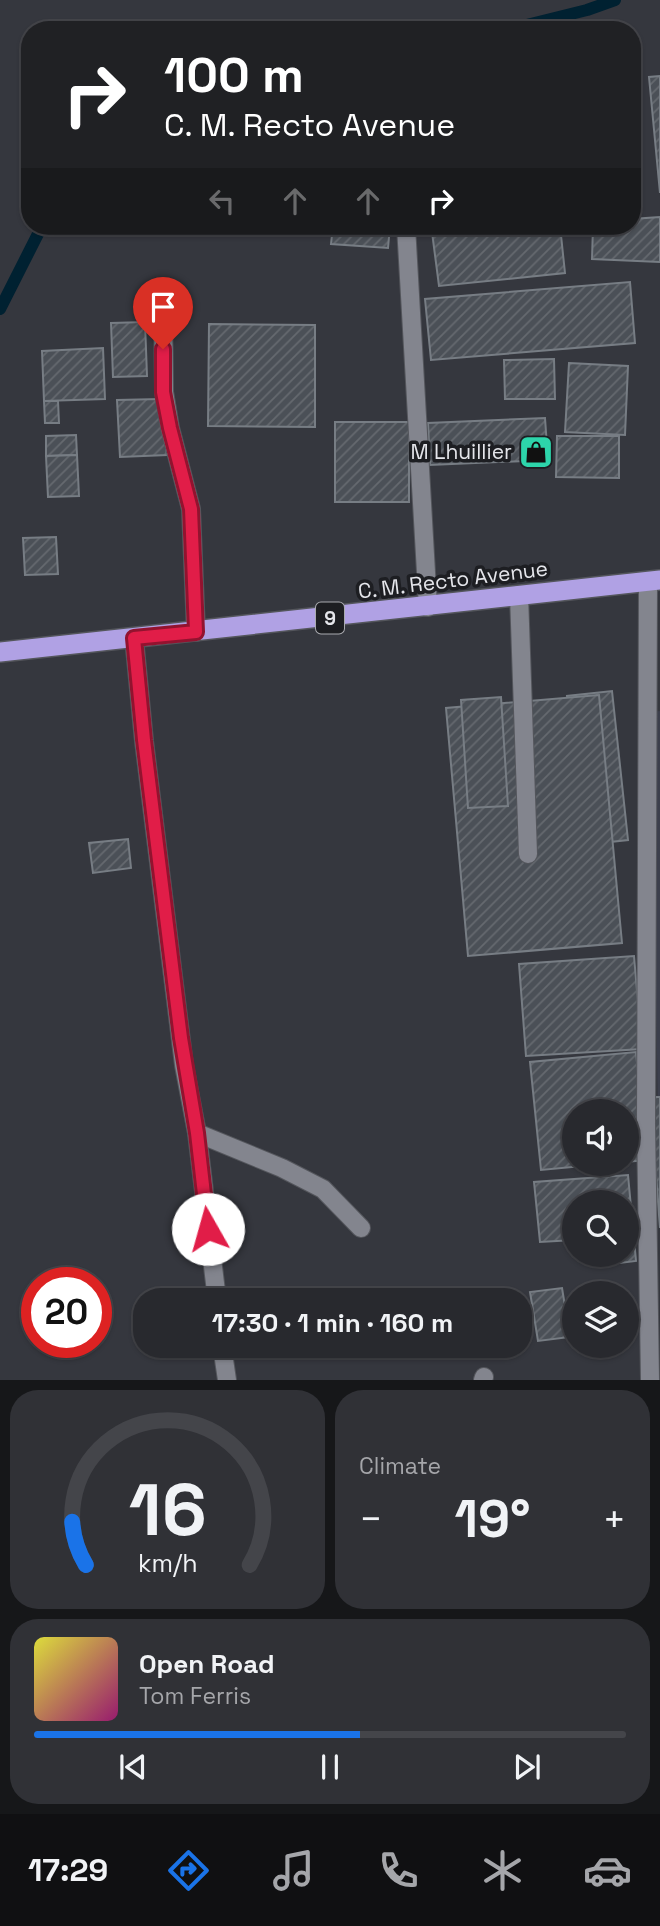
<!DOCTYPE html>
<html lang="en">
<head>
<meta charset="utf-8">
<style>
  body { margin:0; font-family:"Space Grotesk",sans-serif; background:#303136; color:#f1f3f6; height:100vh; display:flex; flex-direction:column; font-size:26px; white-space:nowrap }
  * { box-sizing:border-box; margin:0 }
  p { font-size:23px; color:#a5a6aa }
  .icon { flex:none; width:38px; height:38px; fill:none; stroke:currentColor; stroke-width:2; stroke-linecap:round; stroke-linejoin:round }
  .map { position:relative; height:1380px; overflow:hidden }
  .sheet { display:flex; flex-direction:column; gap:10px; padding:10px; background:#161719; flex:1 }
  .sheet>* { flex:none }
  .banner { position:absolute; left:21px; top:21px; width:620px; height:214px; border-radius:28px; box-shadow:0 2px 5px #0004,0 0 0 2px #44454a; background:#202124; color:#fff; overflow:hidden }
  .tools { position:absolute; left:562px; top:1099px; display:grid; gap:14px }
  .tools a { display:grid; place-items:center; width:77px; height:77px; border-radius:50%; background:#28292e; box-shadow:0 2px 5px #0004,0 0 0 2px #44454a; font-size:35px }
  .speed { position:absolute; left:21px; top:1267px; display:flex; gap:14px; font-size:35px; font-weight:700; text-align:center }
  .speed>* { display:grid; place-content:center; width:91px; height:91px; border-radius:50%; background:#28292e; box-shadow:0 2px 5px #0004,0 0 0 2px #44454a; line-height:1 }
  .speed .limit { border:10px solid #d22; background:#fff; color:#111 }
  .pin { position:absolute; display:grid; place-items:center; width:60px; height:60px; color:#fff; margin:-72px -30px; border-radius:50% 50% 50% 0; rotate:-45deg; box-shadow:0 0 7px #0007 }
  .pin .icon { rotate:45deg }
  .me { position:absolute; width:77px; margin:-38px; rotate:353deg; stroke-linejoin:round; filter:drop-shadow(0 0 5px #0008) }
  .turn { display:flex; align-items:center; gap:24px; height:147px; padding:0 28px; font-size:32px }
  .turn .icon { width:91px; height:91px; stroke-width:2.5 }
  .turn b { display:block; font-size:49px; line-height:60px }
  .lanes { display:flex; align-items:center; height:66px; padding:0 28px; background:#0003; justify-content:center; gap:35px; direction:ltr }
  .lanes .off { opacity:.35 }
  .big { font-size:52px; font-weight:700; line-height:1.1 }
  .sheet .card { flex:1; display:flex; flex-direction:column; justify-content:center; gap:10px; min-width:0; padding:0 24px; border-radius:28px; background:#303136 }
  .sheet .dial { align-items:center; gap:0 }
  .dial svg { height:182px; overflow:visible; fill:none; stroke:#44454a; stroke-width:7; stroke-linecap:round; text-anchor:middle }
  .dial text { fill:#f1f3f6; stroke:none }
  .song { display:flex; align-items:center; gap:21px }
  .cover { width:84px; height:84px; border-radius:10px; background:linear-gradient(135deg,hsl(60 70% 55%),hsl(320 70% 35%)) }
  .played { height:7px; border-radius:4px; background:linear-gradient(90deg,#1a73e8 55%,#44454a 55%) }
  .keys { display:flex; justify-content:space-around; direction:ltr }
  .heat { display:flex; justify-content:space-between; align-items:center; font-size:38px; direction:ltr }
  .sheet .tiles { flex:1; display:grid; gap:10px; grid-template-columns:1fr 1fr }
  .card:last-child { grid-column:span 2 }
  .trip { position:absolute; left:133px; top:1288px; width:399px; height:70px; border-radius:28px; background:#28292e; box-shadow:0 2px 5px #0004,0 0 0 2px #44454a; font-weight:700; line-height:70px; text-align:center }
  .tab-bar { display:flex; height:112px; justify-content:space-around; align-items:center; background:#101012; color:#a5a6aa }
  .tab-bar .icon { width:49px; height:49px }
  .tab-bar .current { color:#1a73e8 }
  .tab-bar b { font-size:32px; color:#f1f3f6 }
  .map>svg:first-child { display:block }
</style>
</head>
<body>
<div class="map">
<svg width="660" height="1380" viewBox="0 0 660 1380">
  <defs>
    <pattern id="building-hatch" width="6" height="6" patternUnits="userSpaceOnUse" patternTransform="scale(1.75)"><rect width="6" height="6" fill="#4b5057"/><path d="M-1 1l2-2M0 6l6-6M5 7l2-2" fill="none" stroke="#65696f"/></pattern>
  </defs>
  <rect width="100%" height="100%" fill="#35373e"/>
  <polygon fill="#3c3f4c" points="660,711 660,1224 651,712"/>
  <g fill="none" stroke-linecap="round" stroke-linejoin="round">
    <g stroke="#002131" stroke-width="12">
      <polyline points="507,30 587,10 615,0"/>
      <polyline points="0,309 42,226"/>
    </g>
  </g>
  <g fill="url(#building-hatch)" stroke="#777d84" stroke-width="2">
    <polygon points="632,71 639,71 638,132 632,132"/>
    <polygon points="660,76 660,193 649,77"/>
    <polygon points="660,217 660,262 592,259 593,226 632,226 632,219"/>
    <polygon points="333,226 390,226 388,248 331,244"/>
    <polygon points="493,226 560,226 565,273 439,286 432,232"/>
    <polygon points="630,282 635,343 431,360 425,299"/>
    <polygon points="145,322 147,376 113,377 111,323"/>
    <polygon points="209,324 315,325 315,427 208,426"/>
    <polygon points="103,348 105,399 44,401 42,351"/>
    <polygon points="554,359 555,399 505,399 504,360"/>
    <polygon points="569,363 628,366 625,435 565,432"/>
    <polygon points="160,399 167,455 120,457 117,400"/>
    <polygon points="44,401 58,401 59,423 45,423"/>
    <polygon points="545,418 548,460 430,465 428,423"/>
    <rect x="335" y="422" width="74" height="80"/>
    <polygon points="76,435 77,455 46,456 46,436"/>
    <polygon points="557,436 619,436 619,478 556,477"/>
    <polygon points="77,455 79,496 48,497 46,456"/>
    <polygon points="56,537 58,574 25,575 23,538"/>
    <polygon points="612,691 628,840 583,845 567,696"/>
    <polygon points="599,695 622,943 468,956 446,708"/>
    <polygon points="501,697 508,806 468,808 461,700"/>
    <polygon points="128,839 131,868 93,873 89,843"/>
    <polygon points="634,956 642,1049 526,1056 519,964"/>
    <polygon points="636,1052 646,1160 626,1162 626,1111 574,1111 574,1164 604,1164 541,1170 530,1062"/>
    <polygon points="650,1097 660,1097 660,1228"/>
    <polygon points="628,1175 636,1261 604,1265 603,1255 626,1255 626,1202 574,1202 574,1240 540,1242 534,1182"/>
    <polygon points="562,1288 570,1337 538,1341 530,1292"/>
  </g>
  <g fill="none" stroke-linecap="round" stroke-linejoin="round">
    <g stroke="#54565c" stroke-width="20">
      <g id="service">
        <polyline points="406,226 428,607"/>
        <polyline points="163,307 164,392 170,428 191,509 196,632"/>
        <polyline points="134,638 144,741 184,1065 197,1133 217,1300"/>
        <polyline points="197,1133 282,1168 323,1189 361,1228"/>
        <polyline points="222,1346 227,1380"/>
        <polyline points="483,1380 484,1377"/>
      </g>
    </g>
    <g stroke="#54565c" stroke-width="20">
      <g id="minor">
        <polyline points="648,582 646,1124 650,1380"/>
        <polyline points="519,595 528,854"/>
      </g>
    </g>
    <g stroke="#54565c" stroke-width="22">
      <polyline id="trunk" points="0,652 660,580"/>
    </g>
    <use href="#service" stroke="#83858e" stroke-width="18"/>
    <use href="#minor" stroke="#83858e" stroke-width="18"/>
    <use href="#trunk" stroke="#b0a1e4" stroke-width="19"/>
  </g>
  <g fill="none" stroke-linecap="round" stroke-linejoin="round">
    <g stroke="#92132f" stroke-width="18">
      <polyline id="route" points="163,349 163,392 170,428 191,509 196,632 134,638 144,740 181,1038 197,1133 208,1229"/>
    </g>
    <use href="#route" stroke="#e11d48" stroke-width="12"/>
  </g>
  <defs>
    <g id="shop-square" transform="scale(1.75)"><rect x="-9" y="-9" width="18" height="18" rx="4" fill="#2dd5ab" stroke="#1d1e22"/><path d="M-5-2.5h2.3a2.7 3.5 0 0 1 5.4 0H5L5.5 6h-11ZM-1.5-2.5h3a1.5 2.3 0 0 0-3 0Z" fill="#111"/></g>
  </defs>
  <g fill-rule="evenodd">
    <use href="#shop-square" x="536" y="452"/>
  </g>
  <g text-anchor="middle" stroke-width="7" stroke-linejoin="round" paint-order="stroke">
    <rect fill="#1d1e22" stroke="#a9aaaf" stroke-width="2" x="316" y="602.5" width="28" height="31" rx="5"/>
    <g font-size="19" font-weight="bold" fill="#e5e6eb">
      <text x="330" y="625">9</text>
    </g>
    <g font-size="21" fill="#e5e6eb" stroke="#1d1e22" text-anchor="end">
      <text x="512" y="459">M Lhuillier</text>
    </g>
    <g font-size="21" fill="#e5e6eb" stroke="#1d1e22">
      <text transform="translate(453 580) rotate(-7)" y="7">C. M. Recto Avenue</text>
    </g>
  </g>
</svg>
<div class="tools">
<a><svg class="icon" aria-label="sound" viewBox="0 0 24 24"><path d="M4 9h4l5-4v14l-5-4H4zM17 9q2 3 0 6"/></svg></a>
<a><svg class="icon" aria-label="search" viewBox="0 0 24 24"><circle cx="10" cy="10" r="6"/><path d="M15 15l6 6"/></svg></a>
<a><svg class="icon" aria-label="layers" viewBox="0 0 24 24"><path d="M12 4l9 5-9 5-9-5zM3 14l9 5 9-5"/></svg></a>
</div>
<div class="speed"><div class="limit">20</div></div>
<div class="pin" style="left:163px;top:349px;background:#d93025"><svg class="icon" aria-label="arrive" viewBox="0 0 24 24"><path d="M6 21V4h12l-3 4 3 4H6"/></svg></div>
<svg class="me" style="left:208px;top:1229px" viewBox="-20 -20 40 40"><circle r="19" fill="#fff"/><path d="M0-13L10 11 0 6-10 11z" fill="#e11d48"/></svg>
<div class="trip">17:30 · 1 min · 160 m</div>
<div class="banner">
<div class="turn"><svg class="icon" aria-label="right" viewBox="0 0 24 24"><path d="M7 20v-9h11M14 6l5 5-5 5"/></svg><div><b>100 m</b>C. M. Recto Avenue</div></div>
<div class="lanes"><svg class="icon off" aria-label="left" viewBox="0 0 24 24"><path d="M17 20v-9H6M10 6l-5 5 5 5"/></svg><svg class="icon off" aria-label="ahead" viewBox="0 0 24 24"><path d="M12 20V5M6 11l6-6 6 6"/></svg><svg class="icon off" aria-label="ahead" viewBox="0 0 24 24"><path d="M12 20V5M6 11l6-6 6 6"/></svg><svg class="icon" aria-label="right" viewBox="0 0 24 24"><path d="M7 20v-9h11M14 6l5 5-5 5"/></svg></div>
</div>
</div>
<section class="sheet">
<div class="tiles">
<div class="card dial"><svg viewBox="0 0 100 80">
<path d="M14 69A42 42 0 1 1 86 69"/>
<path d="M14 69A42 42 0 0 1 8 50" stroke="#1a73e8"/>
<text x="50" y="56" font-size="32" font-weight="700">16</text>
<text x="50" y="72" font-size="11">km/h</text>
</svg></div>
<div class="card"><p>Climate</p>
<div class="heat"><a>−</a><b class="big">19°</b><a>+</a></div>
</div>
<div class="card">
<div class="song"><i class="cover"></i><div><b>Open Road</b><p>Tom Ferris</p></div></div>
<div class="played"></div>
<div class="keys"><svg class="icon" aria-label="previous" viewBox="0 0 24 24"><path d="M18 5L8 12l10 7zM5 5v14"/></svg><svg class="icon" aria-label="pause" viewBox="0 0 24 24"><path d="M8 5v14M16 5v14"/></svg><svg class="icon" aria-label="next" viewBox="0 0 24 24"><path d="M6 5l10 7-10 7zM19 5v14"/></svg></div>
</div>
</div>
</section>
<nav class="tab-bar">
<b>17:29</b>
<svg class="icon current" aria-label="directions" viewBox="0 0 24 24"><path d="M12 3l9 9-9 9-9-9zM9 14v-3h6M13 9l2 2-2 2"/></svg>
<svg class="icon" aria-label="music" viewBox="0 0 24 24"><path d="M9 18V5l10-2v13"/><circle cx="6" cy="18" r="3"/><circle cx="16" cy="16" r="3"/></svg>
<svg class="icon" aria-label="phone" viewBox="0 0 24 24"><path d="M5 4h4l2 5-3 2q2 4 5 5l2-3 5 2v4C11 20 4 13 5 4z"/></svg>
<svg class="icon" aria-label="climate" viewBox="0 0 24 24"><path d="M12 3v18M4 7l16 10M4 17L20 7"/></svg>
<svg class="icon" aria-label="car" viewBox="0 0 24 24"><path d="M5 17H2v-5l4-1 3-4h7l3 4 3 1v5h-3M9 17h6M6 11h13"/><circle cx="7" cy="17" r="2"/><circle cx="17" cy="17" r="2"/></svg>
</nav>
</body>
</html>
